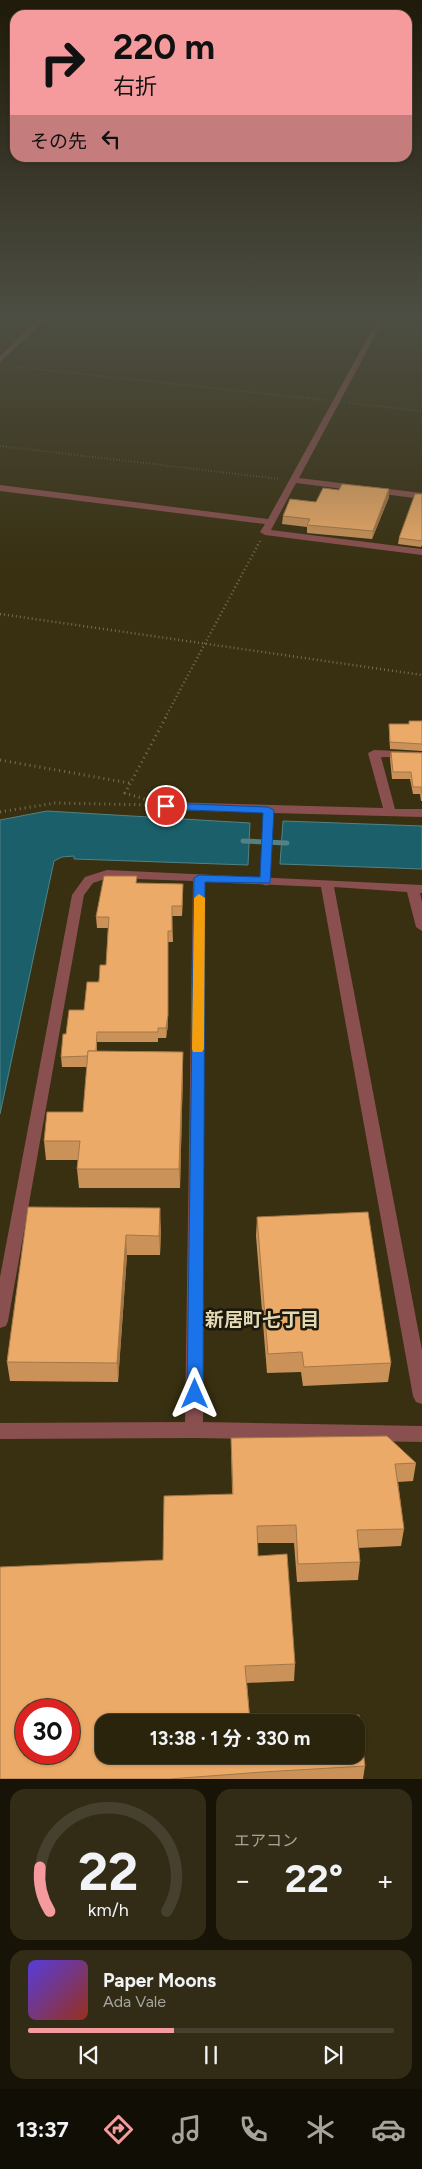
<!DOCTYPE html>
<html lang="ja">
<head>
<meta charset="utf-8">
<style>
  body { margin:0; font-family:Figtree,"Noto Sans JP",sans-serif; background:#322c16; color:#f1f3f6; height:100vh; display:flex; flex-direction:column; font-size:19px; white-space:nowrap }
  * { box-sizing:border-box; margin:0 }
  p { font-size:16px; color:#a5a49d }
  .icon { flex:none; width:28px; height:28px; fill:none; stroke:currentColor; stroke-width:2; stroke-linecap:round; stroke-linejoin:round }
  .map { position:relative; height:1779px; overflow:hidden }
  .panel { display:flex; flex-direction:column; gap:10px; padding:10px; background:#171407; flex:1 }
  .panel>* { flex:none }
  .guide { position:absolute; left:10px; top:10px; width:402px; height:152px; border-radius:15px; box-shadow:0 1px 4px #0004,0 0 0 1px #46412e; background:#f59b9d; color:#111; overflow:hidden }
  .speed { position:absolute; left:15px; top:1699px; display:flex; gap:10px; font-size:25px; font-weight:700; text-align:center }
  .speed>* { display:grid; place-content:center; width:65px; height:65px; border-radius:50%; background:#2a240d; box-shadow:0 1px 4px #0004,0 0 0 1px #46412e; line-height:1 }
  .speed .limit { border:8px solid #d22; background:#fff; color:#111 }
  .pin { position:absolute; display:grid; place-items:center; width:42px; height:42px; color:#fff; margin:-21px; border:2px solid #fff; border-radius:50%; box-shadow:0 1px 5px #0007 }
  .me { position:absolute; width:55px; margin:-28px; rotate:0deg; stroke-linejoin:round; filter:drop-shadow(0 0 4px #0008) }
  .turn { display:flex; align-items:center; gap:18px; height:105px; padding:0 20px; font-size:22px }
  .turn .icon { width:65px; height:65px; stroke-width:2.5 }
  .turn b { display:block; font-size:35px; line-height:42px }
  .then { display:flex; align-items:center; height:48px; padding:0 20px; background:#0003; gap:10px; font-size:19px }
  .big { font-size:38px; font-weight:700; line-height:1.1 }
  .panel .tile { flex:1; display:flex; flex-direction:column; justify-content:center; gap:8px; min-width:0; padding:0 18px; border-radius:15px; background:#322c16 }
  .panel .dial { align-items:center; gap:0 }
  .dial svg { height:130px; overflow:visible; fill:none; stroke:#46412e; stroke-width:7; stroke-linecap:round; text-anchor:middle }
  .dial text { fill:#f1f3f6; stroke:none }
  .song { display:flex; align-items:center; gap:15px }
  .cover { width:60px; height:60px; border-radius:8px; background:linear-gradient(135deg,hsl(250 70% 55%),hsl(10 70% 35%)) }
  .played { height:5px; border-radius:2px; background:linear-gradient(90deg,#f59b9d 40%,#46412e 40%) }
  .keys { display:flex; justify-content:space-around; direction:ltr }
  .heat { display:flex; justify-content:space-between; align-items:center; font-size:28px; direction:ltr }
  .panel .tiles { flex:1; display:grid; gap:10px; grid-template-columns:1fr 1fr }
  .tile:last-child { grid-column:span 2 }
  .trip { position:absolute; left:95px; top:1714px; width:270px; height:50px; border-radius:15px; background:#2a240d; box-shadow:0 1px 4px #0004,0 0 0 1px #46412e; font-weight:700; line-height:50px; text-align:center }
  .menu { display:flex; height:80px; justify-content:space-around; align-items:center; background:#110e05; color:#a5a49d }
  .menu .icon { width:35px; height:35px }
  .menu .on { color:#f59b9d }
  .menu b { font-size:22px; color:#f1f3f6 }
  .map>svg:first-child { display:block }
</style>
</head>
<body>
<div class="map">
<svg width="422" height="1779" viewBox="0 0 422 1779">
  <rect width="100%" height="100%" fill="#383011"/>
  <g fill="#1a5f6a" stroke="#538284">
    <polygon points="47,811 250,823 248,865 74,859 74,856 62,857 54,861 0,1114 0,820"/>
    <polygon points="283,821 422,826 422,869 280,864"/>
  </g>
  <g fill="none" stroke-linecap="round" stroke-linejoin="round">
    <polyline stroke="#538284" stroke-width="5" points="243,841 287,843"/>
    <g stroke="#756f55" stroke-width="2" stroke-dasharray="0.5 2.5" stroke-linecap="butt">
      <polyline points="8,366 325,400"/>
      <polyline points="349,403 422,411"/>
      <polyline points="0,446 280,479"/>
    </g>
    <g stroke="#756f55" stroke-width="2.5" stroke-dasharray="1 3" stroke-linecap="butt">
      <polyline points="0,614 422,675"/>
      <polyline points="165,718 260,541"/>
    </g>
    <g stroke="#756f55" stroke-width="3" stroke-dasharray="1 4" stroke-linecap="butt">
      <polyline points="0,760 129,783"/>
      <polyline points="154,802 125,793 166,717"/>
      <polyline points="0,812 55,803 154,805"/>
    </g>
    <polyline stroke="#89504f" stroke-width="9" points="266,881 268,810"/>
    <g fill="#89504f" fill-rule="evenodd">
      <polygon points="41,317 48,317 0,362 0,356"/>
      <polygon points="379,317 385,317 299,478 422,493 422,499 296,483 271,530 422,549 422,555 265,535 260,532 265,524 0,491 0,485 268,519"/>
      <polygon points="374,750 422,752 422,758 381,757 395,809 422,809 422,817 166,810 160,806 166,802 383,808 368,753"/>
      <polygon points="107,870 422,885 422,893 420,893 422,902 422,931 416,927 407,892 334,887 422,1350 422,1404 416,1402 413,1396 321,887 205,882 203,1422 422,1426 422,1442 194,1438 0,1439 0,1423 185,1422 193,881 108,878 93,883 84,895 8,1321 6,1326 0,1328 0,1277 72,895 85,877"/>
    </g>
  </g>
  <g fill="#ca9259">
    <polygon points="422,494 422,545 421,547 398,544 399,538"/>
    <polygon points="389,497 372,539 307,533 307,527 282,524 283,516 316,502"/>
    <polygon points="409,721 422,721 422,751 390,749 389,731 389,724 409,724"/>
    <polygon points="391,752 422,753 422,801 421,801 420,794 413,794 410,779 392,779 390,759"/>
    <polygon points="138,883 183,884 182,916 172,916 173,942 168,942 168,1025 166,1038 158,1038 158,1042 97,1042 97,1051 183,1052 183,1070 180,1188 79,1188 77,1169 78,1160 46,1160 44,1141 83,1112 87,1067 62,1067 61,1057 66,1034 84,1010 106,965 108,928 97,928 96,917"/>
    <polygon points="28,1207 161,1228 160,1255 127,1255 118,1382 10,1381 7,1362"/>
    <polygon points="257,1217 391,1363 388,1382 303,1386 301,1372 267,1373 256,1236"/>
    <polygon points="231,1438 416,1463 413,1481 398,1482 404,1529 401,1546 358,1548 360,1562 358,1580 297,1582 294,1543 258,1543 258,1556 295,1664 294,1681 247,1683 250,1721 365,1766 363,1779 0,1779 163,1560 232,1494"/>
  </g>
  <g fill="#a47748">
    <polygon points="389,489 389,497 372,539 373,531"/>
    <polygon points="183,884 183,894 182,916 182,906"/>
    <polygon points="168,931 168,1025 166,1038 166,1028"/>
    <polygon points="183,1052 183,1070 180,1188 179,1169"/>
    <polygon points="160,1208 161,1228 160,1255 159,1236"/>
    <polygon points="126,1235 127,1255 118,1382 117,1363"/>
  </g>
  <g fill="#ebaa67" stroke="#a47748" fill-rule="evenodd">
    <polygon points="342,484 389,489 373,531 307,525 310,519 283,516 290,499 316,502 323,488 339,490"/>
    <polygon points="415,494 422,494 422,541 399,538"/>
    <polygon points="409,721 422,721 422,744 390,742 389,724 409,724"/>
    <polygon points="391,752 422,753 422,794 421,787 413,787 411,772 393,772"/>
    <polygon points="104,876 137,876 136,883 183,884 182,906 172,906 172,931 168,931 168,1015 166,1028 158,1028 158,1032 97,1032 96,1051 88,1051 88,1056 61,1057 63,1034 66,1034 69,1010 84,1010 87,982 99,982 100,965 106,965 109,917 96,917"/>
    <polygon points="88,1051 183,1052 179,1169 77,1169 80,1141 44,1141 47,1112 83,1112"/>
    <polygon points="28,1207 160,1208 159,1236 126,1235 117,1363 7,1362"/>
    <polygon points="368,1212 391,1363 304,1367 302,1352 268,1354 257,1217"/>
    <path d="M 387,1436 L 416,1463 L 395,1464 L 404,1529 L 357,1530 L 360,1562 L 298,1564 L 296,1525 L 257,1526 L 258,1556 L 287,1554 L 295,1664 L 245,1666 L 250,1721 L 359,1715 L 365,1766 L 263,1772 L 169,1779 L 0,1779 L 0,1567 L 163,1560 L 164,1496 L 233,1494 L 231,1438 ZM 26,1710 L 69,1710 L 69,1752 L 26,1752 ZM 104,1722 L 356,1722 L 356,1755 L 104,1755 Z"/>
  </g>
  <linearGradient id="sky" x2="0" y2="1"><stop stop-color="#1f1a09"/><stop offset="0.56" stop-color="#4d4e43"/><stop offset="1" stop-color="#4d4e43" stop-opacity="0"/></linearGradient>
  <rect width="422" height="566" fill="url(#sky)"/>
  <polygon fill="#1a73e8" stroke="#114b97" points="163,803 268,807 274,810 270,883 205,882 203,1394 201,1399 195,1401 189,1399 187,1394 194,878 199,875 260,877 263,813 166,809 161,806"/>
  <polygon fill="#f59e0b" points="199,894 205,898 204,1049 202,1052 193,1052 192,1049 194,898"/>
  <g text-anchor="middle" stroke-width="5" stroke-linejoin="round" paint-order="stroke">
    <g font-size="19" font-weight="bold" fill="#e3d9b5" stroke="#1c180b">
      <text x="262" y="1326">新居町七丁目</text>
    </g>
  </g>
</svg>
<div class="speed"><div class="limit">30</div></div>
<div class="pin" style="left:166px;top:806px;background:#d93025"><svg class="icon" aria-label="arrive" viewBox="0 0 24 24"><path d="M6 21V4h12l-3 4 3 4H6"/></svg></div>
<svg class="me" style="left:195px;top:1394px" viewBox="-20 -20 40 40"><path d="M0-17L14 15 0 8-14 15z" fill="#1a73e8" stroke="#fff" stroke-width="4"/></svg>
<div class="trip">13:38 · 1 分 · 330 m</div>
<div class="guide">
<div class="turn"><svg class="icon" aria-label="right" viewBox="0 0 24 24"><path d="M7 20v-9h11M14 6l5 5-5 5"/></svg><div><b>220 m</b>右折</div></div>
<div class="then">その先<svg class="icon" aria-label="left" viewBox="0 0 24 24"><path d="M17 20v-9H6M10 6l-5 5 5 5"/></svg></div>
</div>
</div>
<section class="panel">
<div class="tiles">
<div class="tile dial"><svg viewBox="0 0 100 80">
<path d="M14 69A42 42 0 1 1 86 69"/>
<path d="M14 69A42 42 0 0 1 8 42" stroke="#f59b9d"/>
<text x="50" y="56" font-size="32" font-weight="700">22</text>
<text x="50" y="72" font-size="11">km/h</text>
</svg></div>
<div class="tile"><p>エアコン</p>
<div class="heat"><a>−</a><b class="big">22°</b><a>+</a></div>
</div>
<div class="tile">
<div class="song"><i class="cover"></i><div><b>Paper Moons</b><p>Ada Vale</p></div></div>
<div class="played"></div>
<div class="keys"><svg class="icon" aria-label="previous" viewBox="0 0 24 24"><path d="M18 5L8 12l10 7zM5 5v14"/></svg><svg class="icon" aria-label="pause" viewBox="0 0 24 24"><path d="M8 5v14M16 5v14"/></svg><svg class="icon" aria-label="next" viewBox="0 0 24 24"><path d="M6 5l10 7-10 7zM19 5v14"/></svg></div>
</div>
</div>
</section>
<nav class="menu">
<b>13:37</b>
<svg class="icon on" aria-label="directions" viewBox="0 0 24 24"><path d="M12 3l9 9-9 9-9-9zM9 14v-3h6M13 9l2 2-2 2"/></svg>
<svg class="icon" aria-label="music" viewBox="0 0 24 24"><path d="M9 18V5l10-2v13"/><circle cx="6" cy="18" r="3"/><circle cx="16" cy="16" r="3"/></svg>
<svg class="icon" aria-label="phone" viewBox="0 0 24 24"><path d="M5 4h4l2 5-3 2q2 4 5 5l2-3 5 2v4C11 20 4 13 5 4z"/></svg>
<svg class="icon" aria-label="climate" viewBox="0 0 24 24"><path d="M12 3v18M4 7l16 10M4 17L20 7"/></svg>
<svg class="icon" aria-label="car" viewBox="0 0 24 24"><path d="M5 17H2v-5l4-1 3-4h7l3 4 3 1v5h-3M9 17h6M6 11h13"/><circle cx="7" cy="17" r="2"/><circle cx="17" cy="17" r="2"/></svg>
</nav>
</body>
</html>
